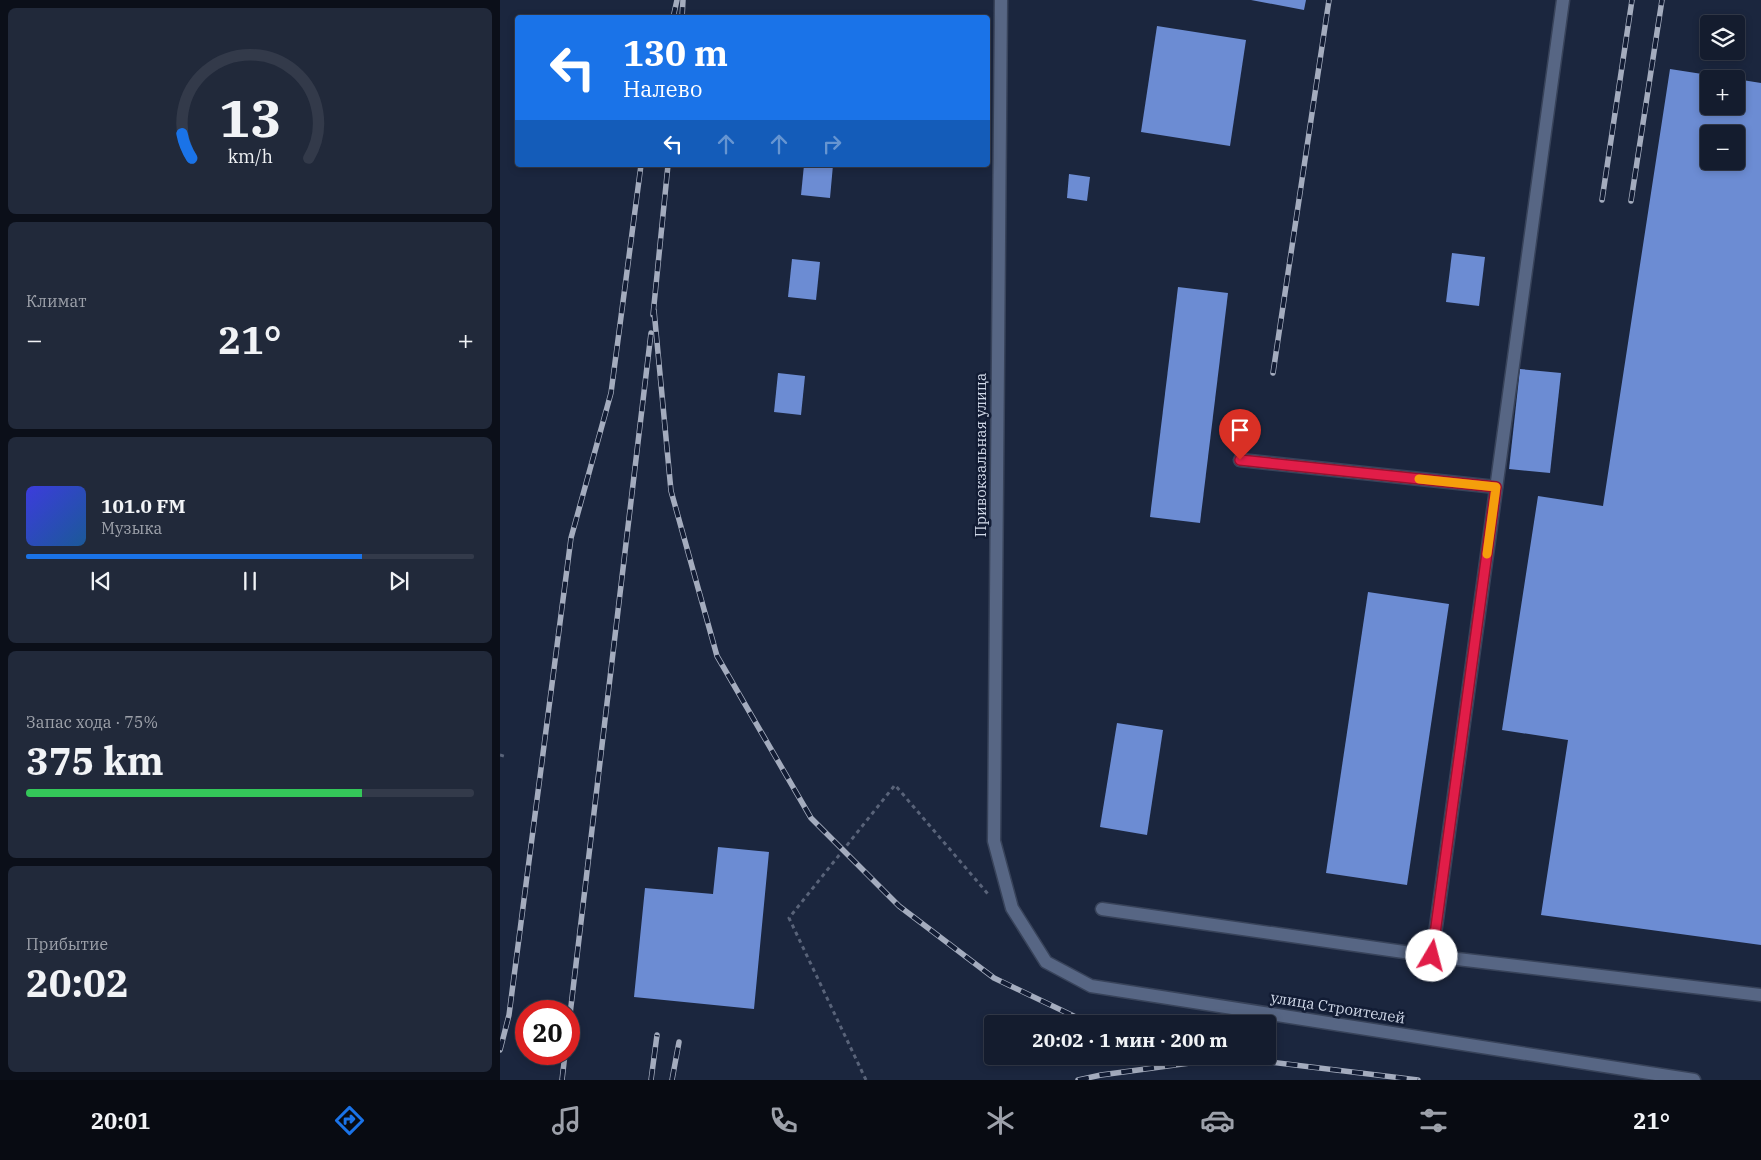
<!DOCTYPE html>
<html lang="ru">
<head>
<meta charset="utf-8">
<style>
  body { margin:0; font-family:"IBM Plex Serif",serif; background:#21293a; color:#f1f3f6; height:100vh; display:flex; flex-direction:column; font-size:19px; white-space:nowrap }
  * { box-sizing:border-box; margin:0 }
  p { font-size:16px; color:#9da1aa }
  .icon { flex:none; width:28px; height:28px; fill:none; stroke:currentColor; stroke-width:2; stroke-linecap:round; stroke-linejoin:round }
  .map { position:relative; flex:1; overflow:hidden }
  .drawer { display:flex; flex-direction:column; gap:8px; padding:8px; background:#0b0f19; width:500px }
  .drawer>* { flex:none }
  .hud { position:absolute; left:15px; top:15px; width:475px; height:152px; border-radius:5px; box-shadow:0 2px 8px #0003,0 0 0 1px #333a4a; background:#1a73e8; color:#fff; overflow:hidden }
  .controls { position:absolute; left:1200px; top:15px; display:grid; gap:10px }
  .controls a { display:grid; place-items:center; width:45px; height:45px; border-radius:5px; background:#141c2e; box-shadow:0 2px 8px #0003,0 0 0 1px #333a4a; font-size:25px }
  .speed { position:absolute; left:15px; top:1000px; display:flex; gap:10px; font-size:25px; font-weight:700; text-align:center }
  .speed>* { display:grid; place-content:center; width:65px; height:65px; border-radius:50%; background:#141c2e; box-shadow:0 2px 8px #0003,0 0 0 1px #333a4a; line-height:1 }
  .speed .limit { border:8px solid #d22; background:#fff; color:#111 }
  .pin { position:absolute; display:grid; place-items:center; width:42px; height:42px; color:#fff; margin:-51px -21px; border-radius:50% 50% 50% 0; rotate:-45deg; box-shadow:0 0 5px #0007 }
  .pin .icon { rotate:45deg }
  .me { position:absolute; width:55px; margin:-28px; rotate:8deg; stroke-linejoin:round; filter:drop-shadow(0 0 4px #0008) }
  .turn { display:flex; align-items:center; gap:18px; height:105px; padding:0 25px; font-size:22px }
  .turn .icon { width:65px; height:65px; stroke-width:2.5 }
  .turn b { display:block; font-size:35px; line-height:42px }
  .lanes { display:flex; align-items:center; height:48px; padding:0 25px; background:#0003; justify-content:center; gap:25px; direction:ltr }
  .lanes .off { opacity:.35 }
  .big { font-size:38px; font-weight:700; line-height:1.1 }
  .drawer .tile { flex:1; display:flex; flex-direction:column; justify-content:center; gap:8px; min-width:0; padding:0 18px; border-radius:8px; background:#21293a }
  .drawer .dial { align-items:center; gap:0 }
  .dial svg { height:130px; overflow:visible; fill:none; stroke:#333a4a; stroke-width:7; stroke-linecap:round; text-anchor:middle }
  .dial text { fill:#f1f3f6; stroke:none }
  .song { display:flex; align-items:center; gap:15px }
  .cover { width:60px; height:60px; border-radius:8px; background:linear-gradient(135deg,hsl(240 70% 55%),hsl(210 70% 35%)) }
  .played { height:5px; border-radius:2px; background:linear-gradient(90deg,#1a73e8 75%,#333a4a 75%) }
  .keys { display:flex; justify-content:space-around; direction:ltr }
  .heat { display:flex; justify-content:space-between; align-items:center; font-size:28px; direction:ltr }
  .charge { height:8px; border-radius:4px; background:linear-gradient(90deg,#34c759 75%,#333a4a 0) }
  .trip { position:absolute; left:484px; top:1015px; width:292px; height:50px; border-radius:5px; background:#141c2e; box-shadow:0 2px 8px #0003,0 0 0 1px #333a4a; font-weight:700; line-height:50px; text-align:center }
  .tabs { display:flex; height:80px; justify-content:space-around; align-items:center; background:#080b12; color:#9da1aa }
  .tabs .icon { width:35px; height:35px }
  .tabs .current { color:#1a73e8 }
  .tabs b { font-size:22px; color:#f1f3f6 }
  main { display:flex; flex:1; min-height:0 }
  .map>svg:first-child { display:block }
</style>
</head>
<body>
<main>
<section class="drawer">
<div class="tile dial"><svg viewBox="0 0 100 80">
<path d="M14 69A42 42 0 1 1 86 69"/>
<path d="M14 69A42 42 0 0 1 8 54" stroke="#1a73e8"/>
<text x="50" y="56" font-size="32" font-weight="700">13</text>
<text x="50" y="72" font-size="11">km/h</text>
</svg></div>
<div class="tile"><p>Климат</p>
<div class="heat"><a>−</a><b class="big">21°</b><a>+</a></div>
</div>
<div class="tile">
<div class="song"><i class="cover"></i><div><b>101.0 FM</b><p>Музыка</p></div></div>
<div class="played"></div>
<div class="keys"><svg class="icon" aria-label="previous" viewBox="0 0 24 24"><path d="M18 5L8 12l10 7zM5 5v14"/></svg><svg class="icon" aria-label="pause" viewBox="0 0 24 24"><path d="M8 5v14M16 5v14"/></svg><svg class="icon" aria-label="next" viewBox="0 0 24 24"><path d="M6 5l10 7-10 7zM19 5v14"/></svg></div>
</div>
<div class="tile"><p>Запас хода · 75%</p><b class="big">375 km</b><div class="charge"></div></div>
<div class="tile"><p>Прибытие</p><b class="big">20:02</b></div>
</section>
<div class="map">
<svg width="1261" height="1080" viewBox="0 0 1261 1080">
  <rect width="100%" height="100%" fill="#1b263e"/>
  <g fill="#6c8cd3" fill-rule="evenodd">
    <polygon points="751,0 806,0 804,10"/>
    <polygon points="657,26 746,40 730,146 641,132"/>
    <path d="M 1170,69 L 1228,78 L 1209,79 L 1209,106 L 1236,106 L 1236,79 L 1261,83 L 1261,945 L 1041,915 L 1068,740 L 1002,730 L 1038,496 L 1103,506 ZM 1209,134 L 1236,134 L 1236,161 L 1209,161 Z"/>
    <polygon points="304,165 333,165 330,198 301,195"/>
    <polygon points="569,174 590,177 587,201 567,198"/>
    <polygon points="952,253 985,257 979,306 946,302"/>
    <polygon points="292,259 320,262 316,300 288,297"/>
    <polygon points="678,287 728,293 700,523 650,517"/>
    <polygon points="1020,369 1061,373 1050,473 1009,469"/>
    <polygon points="278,373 305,376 301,415 274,412"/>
    <polygon points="868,592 949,604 907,885 826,873"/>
    <polygon points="617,723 663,730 647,835 600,827"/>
    <polygon points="218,847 269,852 254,1009 134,997 145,888 213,894"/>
  </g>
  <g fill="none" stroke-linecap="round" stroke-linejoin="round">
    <g stroke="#38435a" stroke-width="15">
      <g id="minor">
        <polyline points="501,0 494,841 512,908 546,962 591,986 1194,1080"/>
        <polyline points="740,460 996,487"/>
        <polyline points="602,909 932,956 1261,995"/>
        <polyline points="932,956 1063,0"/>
      </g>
    </g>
    <g stroke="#596379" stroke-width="3" stroke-dasharray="4 4" stroke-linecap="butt">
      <polyline points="0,755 7,757"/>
      <polyline points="366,1080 289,918 395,785 488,894"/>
    </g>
    <use href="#minor" stroke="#576684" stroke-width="12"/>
    <g stroke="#a4acbe" stroke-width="5.5">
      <g id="rail">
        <polyline points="173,18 177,0"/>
        <polyline points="182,18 183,0"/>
        <polyline points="1102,200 1132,0"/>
        <polyline points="1131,201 1162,0"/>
        <polyline points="154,310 171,491 217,656 311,818 399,906 494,978 582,1020 595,1024"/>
        <polyline points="153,315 168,165"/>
        <polyline points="773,373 829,0"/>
        <polyline points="69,1023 151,333"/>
        <polyline points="0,1050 9,1015 71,538 111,393 141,165"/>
        <polyline points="721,1056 918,1080"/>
        <polyline points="62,1080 65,1054"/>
        <polyline points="151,1080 157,1035"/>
        <polyline points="172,1080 179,1042"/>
        <polyline points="578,1080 601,1075 727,1058"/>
      </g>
    </g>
    <use href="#rail" stroke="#121c34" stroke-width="4" stroke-dasharray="11" stroke-linecap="butt"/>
  </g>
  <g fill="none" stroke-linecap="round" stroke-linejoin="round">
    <g stroke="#92132f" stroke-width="12">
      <polyline id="route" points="740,460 996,487 932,956"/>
    </g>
    <use href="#route" stroke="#e11d48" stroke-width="9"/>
    <polyline stroke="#f59e0b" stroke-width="9" points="919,479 996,487 987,554"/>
  </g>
  <g text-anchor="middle" stroke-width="5" stroke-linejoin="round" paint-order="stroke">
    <g font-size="15" fill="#d2daea" stroke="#121c34">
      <text transform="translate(481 455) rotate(-90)" y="5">Привокзальная улица</text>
      <text transform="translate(838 1008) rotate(9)" y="5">улица Строителей</text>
    </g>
  </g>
</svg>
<div class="controls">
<a><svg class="icon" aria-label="layers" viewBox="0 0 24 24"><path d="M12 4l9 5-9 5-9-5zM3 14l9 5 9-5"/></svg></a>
<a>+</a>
<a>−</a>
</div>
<div class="speed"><div class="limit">20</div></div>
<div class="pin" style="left:740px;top:460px;background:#d93025"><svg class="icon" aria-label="arrive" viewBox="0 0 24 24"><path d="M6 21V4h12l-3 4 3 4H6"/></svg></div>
<svg class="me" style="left:932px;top:956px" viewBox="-20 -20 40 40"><circle r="19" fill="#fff"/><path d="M0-13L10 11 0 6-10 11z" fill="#e11d48"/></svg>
<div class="trip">20:02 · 1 мин · 200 m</div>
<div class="hud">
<div class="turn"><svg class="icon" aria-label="left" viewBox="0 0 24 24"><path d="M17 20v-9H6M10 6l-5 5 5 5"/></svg><div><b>130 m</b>Налево</div></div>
<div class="lanes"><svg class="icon" aria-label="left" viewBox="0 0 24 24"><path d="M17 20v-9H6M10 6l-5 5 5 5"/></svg><svg class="icon off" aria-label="ahead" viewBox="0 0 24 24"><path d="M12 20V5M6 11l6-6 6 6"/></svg><svg class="icon off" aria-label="ahead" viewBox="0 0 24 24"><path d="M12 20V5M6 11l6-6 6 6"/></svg><svg class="icon off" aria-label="right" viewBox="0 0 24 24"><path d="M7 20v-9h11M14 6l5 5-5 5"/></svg></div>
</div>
</div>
</main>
<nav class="tabs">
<b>20:01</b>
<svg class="icon current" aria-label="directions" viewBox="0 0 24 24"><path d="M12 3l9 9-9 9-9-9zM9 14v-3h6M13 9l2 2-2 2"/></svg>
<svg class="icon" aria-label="music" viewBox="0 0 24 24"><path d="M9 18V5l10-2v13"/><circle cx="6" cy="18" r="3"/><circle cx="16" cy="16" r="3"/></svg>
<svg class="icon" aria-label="phone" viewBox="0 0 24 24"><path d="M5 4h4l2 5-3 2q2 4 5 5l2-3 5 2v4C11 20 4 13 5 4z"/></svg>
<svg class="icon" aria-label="climate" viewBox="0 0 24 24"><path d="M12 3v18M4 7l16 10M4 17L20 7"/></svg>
<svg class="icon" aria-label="car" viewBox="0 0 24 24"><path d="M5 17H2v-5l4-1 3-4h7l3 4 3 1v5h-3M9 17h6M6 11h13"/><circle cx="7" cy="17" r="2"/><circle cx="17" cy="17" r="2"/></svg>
<svg class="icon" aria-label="filters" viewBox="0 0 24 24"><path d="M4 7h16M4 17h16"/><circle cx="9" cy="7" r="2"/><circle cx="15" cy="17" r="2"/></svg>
<b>21°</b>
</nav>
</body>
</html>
